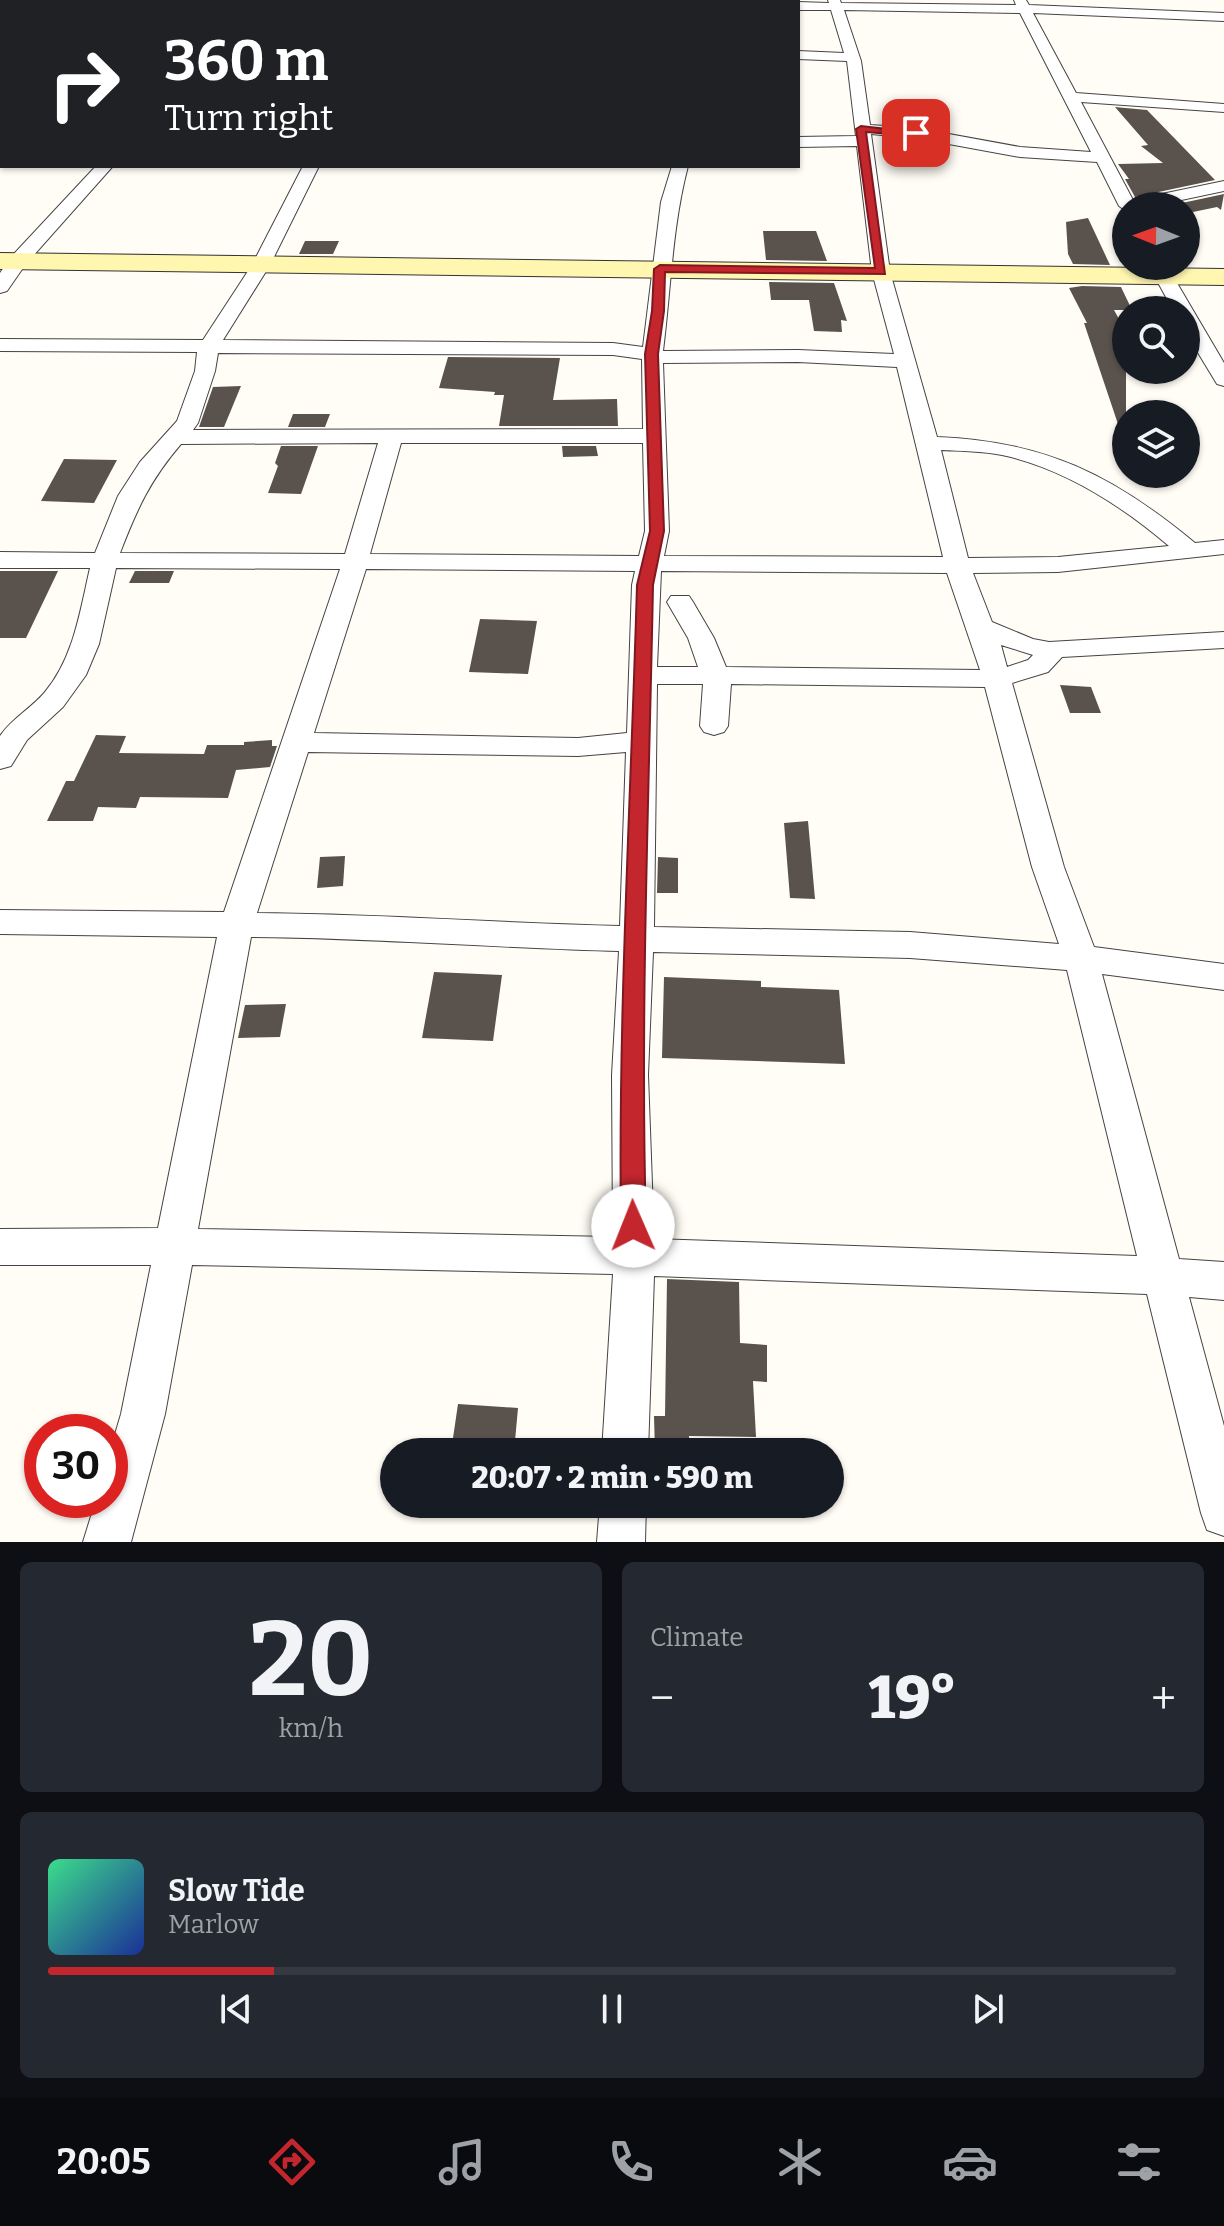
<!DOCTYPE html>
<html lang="en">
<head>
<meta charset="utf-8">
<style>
  body { margin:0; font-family:Bitter,serif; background:#242831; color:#f1f3f6; height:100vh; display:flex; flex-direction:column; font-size:30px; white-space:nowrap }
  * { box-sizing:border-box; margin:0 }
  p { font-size:26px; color:#9ea1a6 }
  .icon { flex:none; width:44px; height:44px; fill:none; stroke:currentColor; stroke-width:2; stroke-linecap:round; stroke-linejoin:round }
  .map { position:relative; height:1542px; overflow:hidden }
  .side { display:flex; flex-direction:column; gap:20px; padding:20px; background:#0d0f14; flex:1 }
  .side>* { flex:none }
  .hud { position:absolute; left:0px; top:0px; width:800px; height:168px; box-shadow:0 2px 6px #0004; background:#202124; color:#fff; overflow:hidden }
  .needle { width:52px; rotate:271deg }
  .tools { position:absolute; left:1112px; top:192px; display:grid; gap:16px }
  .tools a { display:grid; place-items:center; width:88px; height:88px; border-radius:50%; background:#171b24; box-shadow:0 2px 6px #0004; font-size:40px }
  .speed { position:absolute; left:24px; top:1414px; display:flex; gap:16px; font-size:40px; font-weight:700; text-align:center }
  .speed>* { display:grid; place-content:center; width:104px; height:104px; border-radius:50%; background:#171b24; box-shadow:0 2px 6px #0004; line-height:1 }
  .speed .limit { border:12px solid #d22; background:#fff; color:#111 }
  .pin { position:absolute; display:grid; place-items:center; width:68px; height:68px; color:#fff; margin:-34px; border-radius:16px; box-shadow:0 4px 12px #0006 }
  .me { position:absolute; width:88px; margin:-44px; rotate:359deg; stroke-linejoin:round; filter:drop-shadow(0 0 6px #0008) }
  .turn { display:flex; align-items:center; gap:28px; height:168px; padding:0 32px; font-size:36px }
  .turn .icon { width:104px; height:104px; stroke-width:2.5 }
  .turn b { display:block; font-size:56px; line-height:68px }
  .big { font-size:60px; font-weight:800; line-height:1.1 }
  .side .tile { flex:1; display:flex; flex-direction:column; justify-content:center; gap:12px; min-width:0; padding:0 28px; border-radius:12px; background:#242831 }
  .side .dial { align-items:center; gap:0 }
  .dial b { font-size:104px; line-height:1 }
  .song { display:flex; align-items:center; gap:24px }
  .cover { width:96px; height:96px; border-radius:12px; background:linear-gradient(135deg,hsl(150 70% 55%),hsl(230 70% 35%)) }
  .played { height:8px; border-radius:4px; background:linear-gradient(90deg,#c4262e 20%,#363941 20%) }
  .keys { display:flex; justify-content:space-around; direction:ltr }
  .heat { display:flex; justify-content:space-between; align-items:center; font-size:44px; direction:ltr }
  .side .tiles { flex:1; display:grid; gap:20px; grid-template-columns:1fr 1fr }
  .tile:last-child { grid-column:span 2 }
  .trip { position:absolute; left:380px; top:1438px; width:464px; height:80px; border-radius:40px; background:#171b24; box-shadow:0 2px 6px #0004; font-weight:800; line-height:80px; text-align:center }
  .tab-bar { display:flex; height:128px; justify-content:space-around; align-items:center; background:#090b0e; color:#9ea1a6 }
  .tab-bar .icon { width:56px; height:56px }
  .tab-bar .selected { color:#c4262e }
  .tab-bar b { font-size:36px; color:#f1f3f6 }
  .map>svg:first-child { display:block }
</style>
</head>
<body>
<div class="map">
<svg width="1224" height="1542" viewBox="0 0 1224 1542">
  <rect width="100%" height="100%" fill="#fffdf5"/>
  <g fill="#5a524d">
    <polygon points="1115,107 1147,110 1215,180 1135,197 1125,179 1129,179 1118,164 1163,163 1141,146 1148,145"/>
    <polygon points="1224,194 1221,210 1217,207 1193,212 1186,210 1186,206 1168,206"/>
    <polygon points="1088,218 1110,265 1073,264 1068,254 1066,222"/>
    <polygon points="763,231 816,231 827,261 766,260"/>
    <polygon points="305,241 339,241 333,254 299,254"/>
    <polygon points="769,282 834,283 847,321 841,320 842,332 814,331 809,300 771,300"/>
    <polygon points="1082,286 1121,287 1132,310 1114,310 1126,332 1126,430 1120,430 1084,323 1087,323 1069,288"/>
    <polygon points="448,357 560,358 553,400 617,399 618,426 499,426 504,395 494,395 495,392 439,388"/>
    <polygon points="241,386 224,427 199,427 213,387"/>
    <polygon points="293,414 330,414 325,427 288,427"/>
    <polygon points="281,446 318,446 301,494 268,493 278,466 275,463"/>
    <polygon points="562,446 596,446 598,456 563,457"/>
    <polygon points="64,459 117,460 94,503 41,501"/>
    <polygon points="0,571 58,571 26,638 0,638"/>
    <polygon points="135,571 174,571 169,583 129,583"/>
    <polygon points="480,619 537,621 528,674 469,672"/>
    <polygon points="1060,685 1091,687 1101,713 1070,713"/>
    <polygon points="96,735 126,736 119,753 204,754 207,745 244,745 244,742 272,740 272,746 277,746 270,767 236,770 228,798 140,797 136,808 98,807 93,821 47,821 66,781 74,781"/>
    <polygon points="808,821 815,899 790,898 784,823"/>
    <polygon points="345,856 343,886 317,888 320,857"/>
    <polygon points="658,857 678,858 678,893 657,893"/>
    <polygon points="434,972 502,975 493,1041 422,1038"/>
    <polygon points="664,977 761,981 761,987 839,990 845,1064 662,1058"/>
    <polygon points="286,1004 280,1037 238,1038 245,1005"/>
    <polygon points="667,1279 739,1282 740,1343 767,1345 767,1382 753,1381 756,1437 689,1436 690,1452 655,1452 654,1416 665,1416"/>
    <polygon points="458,1404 518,1408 515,1441 453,1438"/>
  </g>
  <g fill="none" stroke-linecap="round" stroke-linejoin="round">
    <g stroke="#444" stroke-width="2">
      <g id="street">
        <polygon points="541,0 678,0 679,2 542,2"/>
        <path d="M 828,0 L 840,0 L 841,3 L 1016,5 L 1014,0 L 1026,0 L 1029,5 L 1224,13 L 1224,21 L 1033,13 L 1076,93 L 1224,104 L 1224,112 L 1081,102 L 1133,200 L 1224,181 L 1224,191 L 1153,206 L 1126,206 L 1126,211 L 1119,206 L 1097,162 L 1020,157 L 916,138 L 871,134 L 890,272 L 937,437 C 1044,441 1113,475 1195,543 L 1224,540 L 1224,554 L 1058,572 L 973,573 L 992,622 L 1033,639 L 1049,642 L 1224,632 L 1224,648 L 1062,657 L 1048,672 L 1012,683 L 1064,867 L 1094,947 L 1224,964 L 1224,990 L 1102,974 L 1179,1259 L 1224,1262 L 1224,1300 L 1189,1297 L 1224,1426 L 1224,1536 L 1207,1530 L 1201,1513 L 1147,1294 L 654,1276 L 648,1452 L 602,1452 L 613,1274 L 192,1265 L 165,1414 L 131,1542 L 83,1542 L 96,1500 L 110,1500 L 110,1451 L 121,1414 L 151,1265 L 0,1265 L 0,1229 L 158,1228 L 217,937 L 0,934 L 0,910 L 224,912 L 340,569 L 116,568 L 99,644 L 86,675 L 63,707 L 27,740 L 11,766 L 0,769 L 0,736 C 12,718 32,708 45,692 C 74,657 80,611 90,568 L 0,568 L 0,552 L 95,553 L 118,496 L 140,462 L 177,421 L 195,371 L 197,352 L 0,351 L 0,339 L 203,340 L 252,265 L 303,166 L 319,166 L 270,265 L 223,340 L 613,343 L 643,347 L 661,202 L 672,166 L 688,166 C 672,227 671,288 663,351 L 798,350 L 894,354 L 872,272 L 857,146 L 798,147 L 798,137 L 856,136 L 847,61 L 798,59 L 798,51 L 844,53 L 831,10 L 798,10 L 798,2 L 829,3 ZM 844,10 L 1020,13 L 1091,152 L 1020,147 L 916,128 L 870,125 L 861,61 ZM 218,353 L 613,355 L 642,359 L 643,429 L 193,430 L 198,423 L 215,371 ZM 798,362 L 897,367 L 943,557 L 664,556 L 669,531 L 663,363 ZM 378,443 L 345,554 L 120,553 C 137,509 150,480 181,444 ZM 401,443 L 643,443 L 645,531 L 639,556 L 370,554 ZM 941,450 C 961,451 982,451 1002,455 C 1063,468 1122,506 1169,546 L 1058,557 L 968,558 ZM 366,569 L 635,571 L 632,585 L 627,733 L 578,738 L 314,733 ZM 661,571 L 947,573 L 980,670 L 726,667 L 714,638 L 693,602 L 689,596 L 671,596 L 667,602 L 688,638 L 698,667 L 657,667 ZM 1001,645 L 1033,655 L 1028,660 L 1007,667 ZM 657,684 L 703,684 L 700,726 L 704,732 L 714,735 L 724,732 L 728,726 L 731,684 L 985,687 L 1032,867 L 1059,944 L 910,932 L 654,927 ZM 308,752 L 578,756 L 626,752 L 620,926 C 499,923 378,914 257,913 ZM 251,937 C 374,938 496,948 619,951 L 612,1075 L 613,1237 L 198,1229 ZM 653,952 L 910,958 L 1067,970 L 1137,1256 L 654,1239 L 648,1075 Z"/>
        <rect x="0" y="125" width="2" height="10"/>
        <polygon points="96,166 113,166 25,265 7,291 0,293 0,273 11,257"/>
        <polygon points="1149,266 1167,266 1224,363 1224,386 1217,384 1186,333 1186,310 1173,310"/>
        <polygon points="600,1504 646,1504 645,1542 597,1542"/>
      </g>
    </g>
    <g stroke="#333" stroke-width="2">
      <polygon id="secondary" points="0,253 1224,269 1224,285 0,269"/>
    </g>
    <use href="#street" fill="#fff" fill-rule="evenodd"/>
    <use href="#secondary" fill="#fff6b0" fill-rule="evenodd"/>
  </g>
  <path fill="#c4262e" stroke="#7f191e" stroke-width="2" d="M 861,126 L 921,133 L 916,136 L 866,132 L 885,274 L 665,272 L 664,311 L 658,354 L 664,531 L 653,585 C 649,799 640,1013 646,1226 L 642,1234 L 633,1237 L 625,1234 L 621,1226 C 618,1013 631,799 637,585 L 650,531 L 645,354 L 652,311 L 654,269 L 660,265 L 875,268 L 856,129 Z"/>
</svg>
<div class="tools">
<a><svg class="needle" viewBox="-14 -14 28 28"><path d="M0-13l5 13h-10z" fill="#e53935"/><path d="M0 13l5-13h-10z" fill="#9ea1a6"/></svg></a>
<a><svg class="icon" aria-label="search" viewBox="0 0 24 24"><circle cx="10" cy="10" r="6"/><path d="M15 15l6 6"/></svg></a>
<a><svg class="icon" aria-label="layers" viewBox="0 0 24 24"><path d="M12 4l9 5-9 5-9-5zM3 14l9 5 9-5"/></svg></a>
</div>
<div class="speed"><div class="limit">30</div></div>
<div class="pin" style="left:916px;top:133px;background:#d93025"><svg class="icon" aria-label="arrive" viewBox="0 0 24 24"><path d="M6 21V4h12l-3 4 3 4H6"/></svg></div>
<svg class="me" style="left:633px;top:1226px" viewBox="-20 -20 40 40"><circle r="19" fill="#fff"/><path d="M0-13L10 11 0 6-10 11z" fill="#c4262e"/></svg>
<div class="trip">20:07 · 2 min · 590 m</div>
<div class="hud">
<div class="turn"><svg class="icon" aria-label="right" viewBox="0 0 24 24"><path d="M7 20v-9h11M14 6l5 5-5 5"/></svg><div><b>360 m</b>Turn right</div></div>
</div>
</div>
<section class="side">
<div class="tiles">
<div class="tile dial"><b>20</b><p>km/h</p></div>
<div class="tile"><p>Climate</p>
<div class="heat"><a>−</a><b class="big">19°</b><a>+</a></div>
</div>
<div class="tile">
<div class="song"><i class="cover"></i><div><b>Slow Tide</b><p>Marlow</p></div></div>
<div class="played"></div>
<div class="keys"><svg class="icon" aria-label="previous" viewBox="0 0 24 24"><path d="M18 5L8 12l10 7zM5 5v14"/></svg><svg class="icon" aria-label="pause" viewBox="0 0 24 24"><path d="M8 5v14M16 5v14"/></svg><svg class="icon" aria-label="next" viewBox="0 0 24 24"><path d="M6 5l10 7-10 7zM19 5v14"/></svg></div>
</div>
</div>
</section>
<nav class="tab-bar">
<b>20:05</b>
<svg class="icon selected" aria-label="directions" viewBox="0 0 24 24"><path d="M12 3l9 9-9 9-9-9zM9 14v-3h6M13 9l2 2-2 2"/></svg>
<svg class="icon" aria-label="music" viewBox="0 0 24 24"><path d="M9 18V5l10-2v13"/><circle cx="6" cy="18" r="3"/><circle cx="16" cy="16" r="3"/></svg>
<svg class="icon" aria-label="phone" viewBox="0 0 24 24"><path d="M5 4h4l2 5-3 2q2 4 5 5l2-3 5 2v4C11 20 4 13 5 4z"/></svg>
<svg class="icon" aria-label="climate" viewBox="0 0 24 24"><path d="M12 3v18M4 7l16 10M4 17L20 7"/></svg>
<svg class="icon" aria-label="car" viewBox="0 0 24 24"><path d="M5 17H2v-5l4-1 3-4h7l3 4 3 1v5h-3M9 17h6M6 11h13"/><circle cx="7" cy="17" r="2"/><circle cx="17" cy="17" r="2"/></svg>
<svg class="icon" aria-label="filters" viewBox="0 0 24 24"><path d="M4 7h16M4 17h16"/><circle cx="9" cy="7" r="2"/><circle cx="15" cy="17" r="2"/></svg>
</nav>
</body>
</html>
